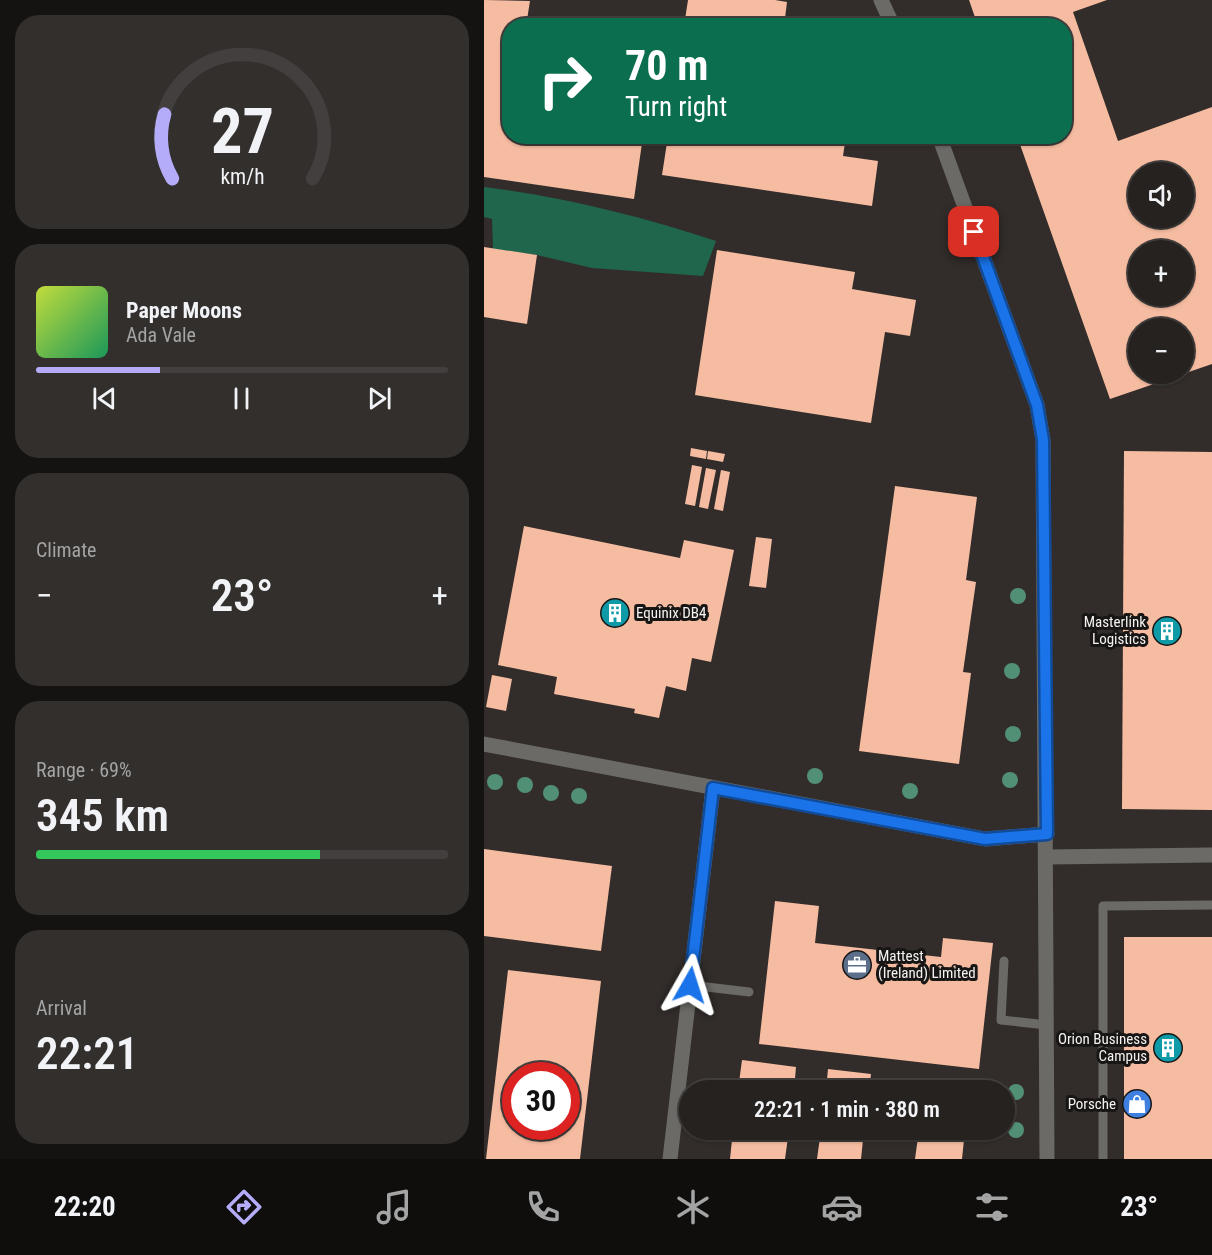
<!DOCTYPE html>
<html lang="en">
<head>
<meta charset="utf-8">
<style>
  body { margin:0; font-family:"Roboto Condensed",sans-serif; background:#322f2d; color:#f1f3f6; height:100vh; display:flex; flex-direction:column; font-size:22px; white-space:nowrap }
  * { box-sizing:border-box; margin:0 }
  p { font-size:20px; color:#a4a4a5 }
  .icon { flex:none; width:33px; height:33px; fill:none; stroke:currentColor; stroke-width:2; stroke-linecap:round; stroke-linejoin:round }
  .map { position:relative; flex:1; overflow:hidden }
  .sheet { display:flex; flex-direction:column; gap:15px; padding:15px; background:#151312; width:484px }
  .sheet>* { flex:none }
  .banner { position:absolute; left:18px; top:18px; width:570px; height:126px; border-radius:24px; box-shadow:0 2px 4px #0004,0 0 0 2px #423f3e; background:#0b6e4f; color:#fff; overflow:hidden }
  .controls { position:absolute; left:644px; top:162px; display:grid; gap:12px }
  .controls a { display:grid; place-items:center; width:66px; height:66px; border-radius:50%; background:#262220; box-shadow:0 2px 4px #0004,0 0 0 2px #423f3e; font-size:30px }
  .speed { position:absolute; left:18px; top:1062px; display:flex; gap:12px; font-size:30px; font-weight:700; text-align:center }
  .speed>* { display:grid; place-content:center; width:78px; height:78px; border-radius:50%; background:#262220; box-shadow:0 2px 4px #0004,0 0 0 2px #423f3e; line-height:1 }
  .speed .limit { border:9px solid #d22; background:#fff; color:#111 }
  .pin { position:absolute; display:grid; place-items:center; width:51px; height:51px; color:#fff; margin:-26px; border-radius:12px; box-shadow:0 3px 9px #0006 }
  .me { position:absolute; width:66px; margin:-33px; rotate:6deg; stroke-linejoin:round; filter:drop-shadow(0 0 4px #0008) }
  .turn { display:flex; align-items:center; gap:21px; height:126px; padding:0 24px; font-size:27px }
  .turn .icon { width:78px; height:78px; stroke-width:2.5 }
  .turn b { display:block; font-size:42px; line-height:51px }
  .big { font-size:45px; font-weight:600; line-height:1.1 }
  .sheet .tile { flex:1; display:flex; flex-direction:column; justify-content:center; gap:9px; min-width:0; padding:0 21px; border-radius:24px; background:#322f2d }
  .sheet .dial { align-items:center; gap:0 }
  .dial svg { height:156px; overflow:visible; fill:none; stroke:#423f3e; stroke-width:7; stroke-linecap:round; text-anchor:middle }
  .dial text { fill:#f1f3f6; stroke:none }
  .song { display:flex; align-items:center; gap:18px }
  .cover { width:72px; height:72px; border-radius:9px; background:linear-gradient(135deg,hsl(70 70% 55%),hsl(150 70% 35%)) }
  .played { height:6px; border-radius:3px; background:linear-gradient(90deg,#b4acf9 30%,#423f3e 30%) }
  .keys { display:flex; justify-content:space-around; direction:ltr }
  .heat { display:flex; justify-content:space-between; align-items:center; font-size:33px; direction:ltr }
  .charge { height:9px; border-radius:4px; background:linear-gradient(90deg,#34c759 69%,#423f3e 0) }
  .trip { position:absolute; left:195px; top:1080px; width:336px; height:60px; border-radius:30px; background:#262220; box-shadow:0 2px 4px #0004,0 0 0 2px #423f3e; font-weight:600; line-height:60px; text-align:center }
  .menu { display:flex; height:96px; justify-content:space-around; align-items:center; background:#0f0e0d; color:#a4a4a5 }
  .menu .icon { width:42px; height:42px }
  .menu .on { color:#b4acf9 }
  .menu b { font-size:27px; color:#f1f3f6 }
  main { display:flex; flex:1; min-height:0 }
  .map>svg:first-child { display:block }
</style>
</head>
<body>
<main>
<section class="sheet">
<div class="tile dial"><svg viewBox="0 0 100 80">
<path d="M14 69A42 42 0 1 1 86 69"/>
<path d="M14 69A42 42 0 0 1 10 36" stroke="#b4acf9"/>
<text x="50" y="56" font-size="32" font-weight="700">27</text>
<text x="50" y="72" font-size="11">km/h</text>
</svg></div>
<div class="tile">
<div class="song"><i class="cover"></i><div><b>Paper Moons</b><p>Ada Vale</p></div></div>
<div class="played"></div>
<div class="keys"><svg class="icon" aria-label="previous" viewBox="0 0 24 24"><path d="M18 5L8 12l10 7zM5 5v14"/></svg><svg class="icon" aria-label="pause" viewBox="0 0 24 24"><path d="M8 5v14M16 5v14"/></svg><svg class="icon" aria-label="next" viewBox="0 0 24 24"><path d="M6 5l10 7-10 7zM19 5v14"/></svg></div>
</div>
<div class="tile"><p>Climate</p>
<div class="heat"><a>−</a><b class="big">23°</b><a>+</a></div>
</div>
<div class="tile"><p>Range · 69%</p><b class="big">345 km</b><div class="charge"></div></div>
<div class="tile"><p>Arrival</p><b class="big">22:21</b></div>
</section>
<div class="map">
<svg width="728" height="1159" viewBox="0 0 728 1159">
  <rect width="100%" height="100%" fill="#322d2b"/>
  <path fill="#1f664c" d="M 0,187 C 80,197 156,216 232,241 L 219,276 L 108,268 L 53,255 L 9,249 L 8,219 L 0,217 Z"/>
  <g fill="#f6bca1" fill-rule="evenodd">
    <polygon points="0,0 46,1 42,26 26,26 26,136 159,136 150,199 0,177"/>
    <polygon points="204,0 291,0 303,2 300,26 200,26"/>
    <path d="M 485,0 L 623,0 L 589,12 L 634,141 L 728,107 L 728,364 L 699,374 L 699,328 L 654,328 L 654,374 L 699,374 L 626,399 L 533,136 L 580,136 L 580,26 L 494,26 ZM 654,172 L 699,172 L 699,218 L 654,218 ZM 654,250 L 699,250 L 699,296 L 654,296 Z"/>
    <polygon points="184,136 362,136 359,156 394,161 388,206 178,175"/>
    <polygon points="0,247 53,255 43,324 0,317"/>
    <polygon points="233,250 371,272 368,289 432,300 426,336 401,332 387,423 211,395"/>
    <polygon points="207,448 223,451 222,459 206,456"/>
    <polygon points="224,451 241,454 239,462 223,459"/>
    <polygon points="640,451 728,452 728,810 638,809"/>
    <polygon points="208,465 218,467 211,506 201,504"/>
    <polygon points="222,468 232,470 224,509 215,507"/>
    <polygon points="237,470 246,472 239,511 230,509"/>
    <polygon points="411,486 493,497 482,580 492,582 479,672 487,673 475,764 375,751"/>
    <polygon points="40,526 196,558 200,540 250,550 227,662 208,658 202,691 182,686 175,718 150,713 151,709 70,694 73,677 14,665"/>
    <polygon points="272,537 288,539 282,588 265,586"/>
    <polygon points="8,675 28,679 22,711 2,707"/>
    <polygon points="0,849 128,866 117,951 0,936"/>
    <polygon points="291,901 335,906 331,943 457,957 459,938 509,943 495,1069 275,1044"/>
    <rect x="640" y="937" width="88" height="222"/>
    <path d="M 24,970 L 117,981 L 96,1159 L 2,1159 ZM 32,1076 L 82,1076 L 82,1126 L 32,1126 Z"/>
    <polygon points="258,1060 312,1067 310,1090 254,1090"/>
    <polygon points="344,1069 387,1074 385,1090 342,1090"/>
    <polygon points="440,1082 486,1087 486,1090 439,1090"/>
    <polygon points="249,1130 305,1130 301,1159 246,1159"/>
    <polygon points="337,1130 380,1130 377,1159 333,1159"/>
    <polygon points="435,1130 481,1130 478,1159 431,1159"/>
  </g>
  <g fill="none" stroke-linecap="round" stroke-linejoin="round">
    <g stroke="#6b6a67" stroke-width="9">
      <polyline points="520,961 517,1020 563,1025"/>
      <polyline points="206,985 265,992"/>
      <polyline points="619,1159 619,906 728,905"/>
    </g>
    <g stroke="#6b6a67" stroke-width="15">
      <polyline points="397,0 409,26"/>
      <polyline points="455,136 553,405 559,440 563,1159"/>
      <polyline points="0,744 501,839 563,834"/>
      <polyline points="562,857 728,855"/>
      <polyline points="186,1159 229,788"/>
    </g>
  </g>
  <g fill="#529076">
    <circle cx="534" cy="596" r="8"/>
    <circle cx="528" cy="671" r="8"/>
    <circle cx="529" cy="734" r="8"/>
    <circle cx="331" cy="776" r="8"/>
    <circle cx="526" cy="780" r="8"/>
    <circle cx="11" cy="782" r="8"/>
    <circle cx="41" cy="785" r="8"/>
    <circle cx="426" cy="791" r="8"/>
    <circle cx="67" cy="793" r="8"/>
    <circle cx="95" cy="796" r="8"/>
    <circle cx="532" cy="1092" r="8"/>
    <circle cx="532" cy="1130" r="8"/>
  </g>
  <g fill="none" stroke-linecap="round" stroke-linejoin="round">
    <g stroke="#114b97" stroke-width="15">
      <polyline id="route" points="206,985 229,788 501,839 563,834 559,440 553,405 490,232"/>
    </g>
    <use href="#route" stroke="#1a73e8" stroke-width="10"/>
  </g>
  <defs>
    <g id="building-disc" transform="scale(1.5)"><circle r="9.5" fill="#0f9aa8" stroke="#181615"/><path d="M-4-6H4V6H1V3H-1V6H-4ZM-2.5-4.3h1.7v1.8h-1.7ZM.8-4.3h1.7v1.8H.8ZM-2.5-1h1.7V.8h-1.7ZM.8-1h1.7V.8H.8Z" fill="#fff"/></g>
    <g id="office-disc" transform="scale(1.5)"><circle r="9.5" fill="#5c6f8a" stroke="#181615"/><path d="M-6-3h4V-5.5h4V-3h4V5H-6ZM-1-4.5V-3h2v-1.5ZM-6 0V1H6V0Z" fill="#fff"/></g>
    <g id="shop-disc" transform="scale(1.5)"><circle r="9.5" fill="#3f7fe0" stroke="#181615"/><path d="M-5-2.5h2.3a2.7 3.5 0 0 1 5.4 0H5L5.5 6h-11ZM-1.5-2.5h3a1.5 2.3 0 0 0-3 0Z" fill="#fff"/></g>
  </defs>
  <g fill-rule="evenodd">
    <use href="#building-disc" x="131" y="613"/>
    <use href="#building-disc" x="683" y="631"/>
    <use href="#office-disc" x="373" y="965"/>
    <use href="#building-disc" x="684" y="1048"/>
    <use href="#shop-disc" x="653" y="1104"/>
  </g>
  <g text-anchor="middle" stroke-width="6" stroke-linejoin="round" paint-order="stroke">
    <g font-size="15" fill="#f6f2f1" stroke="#181615" text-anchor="end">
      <text x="152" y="618" text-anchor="start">Equinix DB4</text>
      <text x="662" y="627">Masterlink<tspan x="662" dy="17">Logistics</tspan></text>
      <text x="394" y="961" text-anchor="start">Mattest<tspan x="394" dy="17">(Ireland) Limited</tspan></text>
      <text x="663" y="1044">Orion Business<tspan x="663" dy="17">Campus</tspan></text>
      <text x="632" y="1109">Porsche</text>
    </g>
  </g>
</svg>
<div class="controls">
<a><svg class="icon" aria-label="sound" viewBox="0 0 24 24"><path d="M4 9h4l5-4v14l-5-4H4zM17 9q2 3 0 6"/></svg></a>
<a>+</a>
<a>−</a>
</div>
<div class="speed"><div class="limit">30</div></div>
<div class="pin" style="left:490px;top:232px;background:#d93025"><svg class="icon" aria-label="arrive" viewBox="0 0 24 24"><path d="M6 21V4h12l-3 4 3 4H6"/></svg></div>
<svg class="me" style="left:206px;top:985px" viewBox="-20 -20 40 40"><path d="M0-17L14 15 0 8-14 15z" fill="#1a73e8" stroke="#fff" stroke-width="4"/></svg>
<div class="trip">22:21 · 1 min · 380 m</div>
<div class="banner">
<div class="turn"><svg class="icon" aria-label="right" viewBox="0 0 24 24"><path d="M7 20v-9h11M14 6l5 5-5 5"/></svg><div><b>70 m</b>Turn right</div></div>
</div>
</div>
</main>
<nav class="menu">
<b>22:20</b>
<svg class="icon on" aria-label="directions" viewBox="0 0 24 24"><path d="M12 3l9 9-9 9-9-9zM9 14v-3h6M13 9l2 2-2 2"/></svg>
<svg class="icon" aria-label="music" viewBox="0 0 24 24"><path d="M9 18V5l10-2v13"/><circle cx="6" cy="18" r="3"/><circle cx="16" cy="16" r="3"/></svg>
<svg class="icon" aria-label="phone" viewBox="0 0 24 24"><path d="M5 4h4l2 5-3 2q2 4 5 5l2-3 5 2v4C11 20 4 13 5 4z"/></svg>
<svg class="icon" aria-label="climate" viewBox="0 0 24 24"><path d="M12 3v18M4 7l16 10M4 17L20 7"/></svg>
<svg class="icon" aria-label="car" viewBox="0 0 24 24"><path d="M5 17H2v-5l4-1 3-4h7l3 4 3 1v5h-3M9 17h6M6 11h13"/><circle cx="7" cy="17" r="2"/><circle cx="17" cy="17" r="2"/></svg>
<svg class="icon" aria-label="filters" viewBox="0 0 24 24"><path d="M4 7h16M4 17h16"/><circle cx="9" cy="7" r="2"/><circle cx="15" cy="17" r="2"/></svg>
<b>23°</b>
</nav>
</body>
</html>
